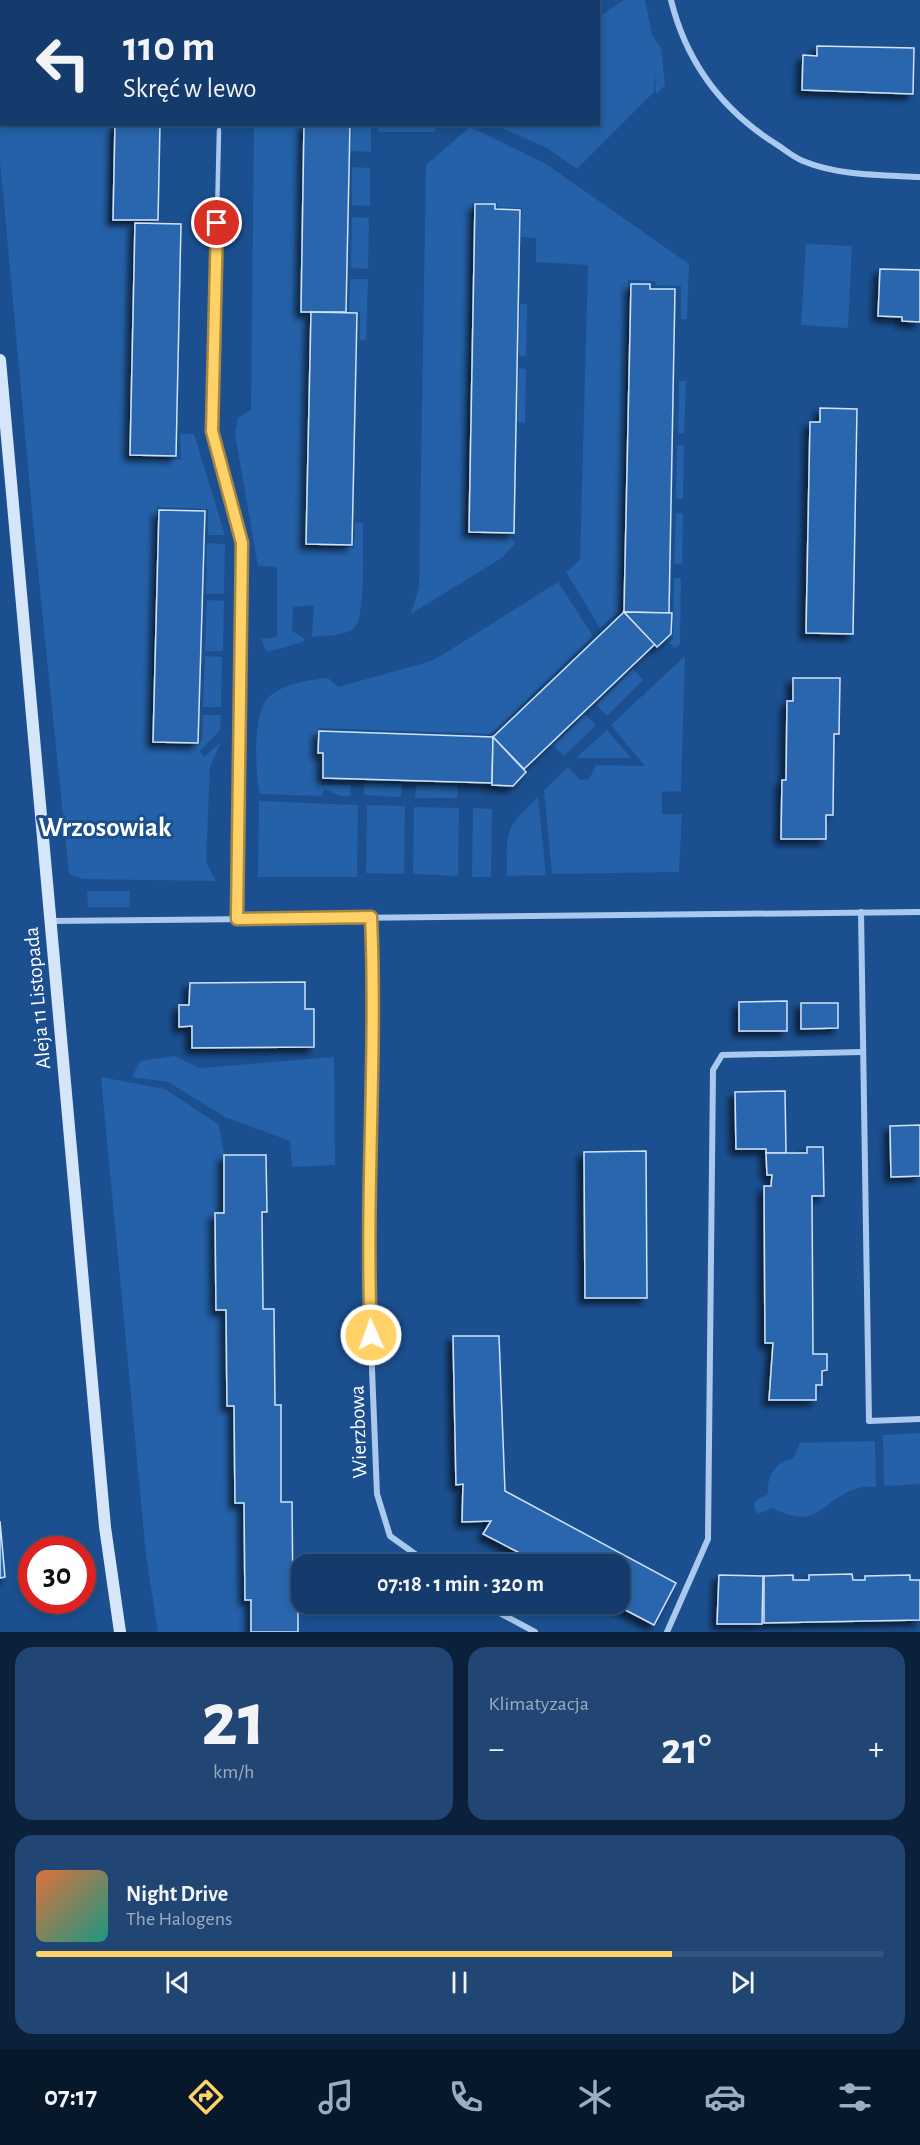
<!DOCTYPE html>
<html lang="pl">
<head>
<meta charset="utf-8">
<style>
  body { margin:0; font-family:"Alegreya Sans",sans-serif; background:#214673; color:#f1f3f6; height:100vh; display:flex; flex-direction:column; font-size:22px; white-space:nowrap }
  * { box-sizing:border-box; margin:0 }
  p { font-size:20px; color:#9dadc1 }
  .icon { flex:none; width:33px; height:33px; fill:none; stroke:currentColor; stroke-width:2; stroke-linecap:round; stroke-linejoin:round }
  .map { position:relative; height:1632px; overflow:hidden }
  .side { display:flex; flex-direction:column; gap:15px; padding:15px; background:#0b203b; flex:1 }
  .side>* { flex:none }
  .top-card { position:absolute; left:0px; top:0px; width:600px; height:126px; box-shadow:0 3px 9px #0003,0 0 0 2px #33557e; background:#143b6b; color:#f1f3f6; overflow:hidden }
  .speed { position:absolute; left:18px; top:1536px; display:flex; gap:12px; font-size:30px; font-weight:700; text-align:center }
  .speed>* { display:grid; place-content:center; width:78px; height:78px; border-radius:50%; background:#143b6b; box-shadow:0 3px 9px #0003,0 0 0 2px #33557e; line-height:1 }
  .speed .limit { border:9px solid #d22; background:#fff; color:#111 }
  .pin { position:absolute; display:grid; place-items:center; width:51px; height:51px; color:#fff; margin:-26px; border:3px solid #fff; border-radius:50%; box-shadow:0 2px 6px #0007 }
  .me { position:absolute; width:66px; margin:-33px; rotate:358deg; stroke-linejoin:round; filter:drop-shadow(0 0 4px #0008) }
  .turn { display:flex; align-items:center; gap:21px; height:126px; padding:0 24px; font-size:27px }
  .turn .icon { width:78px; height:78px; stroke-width:2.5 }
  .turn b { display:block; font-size:42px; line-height:51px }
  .big { font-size:45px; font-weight:600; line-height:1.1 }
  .side .card { flex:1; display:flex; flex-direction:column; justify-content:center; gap:9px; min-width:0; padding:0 21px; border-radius:18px; background:#214673 }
  .side .dial { align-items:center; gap:0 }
  .dial b { font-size:78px; line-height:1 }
  .song { display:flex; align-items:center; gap:18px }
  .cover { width:72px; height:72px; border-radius:9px; background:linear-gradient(135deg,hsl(20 70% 55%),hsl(170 70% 35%)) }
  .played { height:6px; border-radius:3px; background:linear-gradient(90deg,#ffd166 75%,#33557e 75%) }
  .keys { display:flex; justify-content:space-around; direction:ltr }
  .heat { display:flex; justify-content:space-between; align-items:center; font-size:33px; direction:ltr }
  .side .tiles { flex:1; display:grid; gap:15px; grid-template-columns:1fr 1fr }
  .card:last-child { grid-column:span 2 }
  .trip { position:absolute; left:291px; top:1554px; width:339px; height:60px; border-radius:18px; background:#143b6b; box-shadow:0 3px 9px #0003,0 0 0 2px #33557e; font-weight:600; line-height:60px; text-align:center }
  .dock { display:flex; height:96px; justify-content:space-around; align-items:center; background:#08182b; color:#9dadc1 }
  .dock .icon { width:42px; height:42px }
  .dock .active { color:#ffd166 }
  .dock b { font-size:27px; color:#f1f3f6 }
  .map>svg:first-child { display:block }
</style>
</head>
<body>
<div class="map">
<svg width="920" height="1632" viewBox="0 0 920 1632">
  <defs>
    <filter id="shadow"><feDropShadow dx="-5.5" dy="5.5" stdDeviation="3" flood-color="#0009"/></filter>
  </defs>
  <rect width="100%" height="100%" fill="#1b4f8f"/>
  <g fill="#2461a8">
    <polygon points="0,0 162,1 2,2 2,124 111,125 109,223 133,224 128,458 181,460 180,434 194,434 225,535 208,535 208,509 157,507 150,745 197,746 202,740 203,715 221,715 220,730 200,751 204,757 221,742 210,767 206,862 216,881 83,879 69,874 33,522 0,160"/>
    <polygon points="624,0 645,0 652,35 661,48 665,85 656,94 654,67 654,92 577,169 547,148 495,125 598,124 599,17"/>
    <path d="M 254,125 L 303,125 L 300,313 L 309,314 L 305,547 L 354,548 L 355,522 L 363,523 C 362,542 367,619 353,629 C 344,636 324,635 312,637 L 314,605 L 293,607 L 292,631 L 305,639 L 303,642 L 267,652 L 261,639 L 277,637 L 277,567 L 258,566 L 235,434 L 238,418 L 251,410 Z"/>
    <polygon points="352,125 371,125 371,152 351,151"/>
    <polygon points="378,125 378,124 436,125 435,132 378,132"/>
    <polygon points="470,127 546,164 689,264 687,319 681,319 681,286 656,285 655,281 628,280 621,610 600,628 566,572 580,560 588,265 536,262 536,238 521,237 522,208 498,207 497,203 472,203 465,535 509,535 515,543 503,557 411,614 419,587 426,165"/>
    <polygon points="352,167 370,168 370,206 352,205"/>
    <polygon points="352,217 369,218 368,269 351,268"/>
    <polygon points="806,244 852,246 848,328 801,325"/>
    <polygon points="350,279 368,279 366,340 360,340 360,312 349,312"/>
    <polygon points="520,304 527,304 526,356 519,356"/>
    <polygon points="519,368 526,369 525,423 517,422"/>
    <polygon points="679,381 686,381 684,433 678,433"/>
    <polygon points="684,445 683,499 676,499 677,446"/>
    <polygon points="676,513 683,514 682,564 674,564"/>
    <polygon points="207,543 225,544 224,594 206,594"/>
    <polygon points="674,578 681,578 680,644 675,648 669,643 673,639"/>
    <path d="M 558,582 L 593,636 L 492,734 L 319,728 L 317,754 L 322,754 L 322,785 L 351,785 L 350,796 L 340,796 L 325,789 L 321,796 L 260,794 C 255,773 253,718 266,700 C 279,684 309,680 328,678 L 338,687 L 428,662 L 442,655 Z"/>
    <polygon points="207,600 224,601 223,651 205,651"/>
    <polygon points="205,656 222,657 221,707 203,707"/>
    <polygon points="685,656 681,791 662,792 662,814 682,814 679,872 552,874 544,790 568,767 580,780 589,779 596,765 645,766 611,725"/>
    <polygon points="633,669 643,680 607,716 596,705"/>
    <polygon points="585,715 596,725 564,756 553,745"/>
    <polygon points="607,730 631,758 576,758"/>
    <polygon points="364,783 402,784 401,797 364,795"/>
    <polygon points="416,785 458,785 457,798 415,798"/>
    <path d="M 538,797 L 546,875 L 507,876 C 506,828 505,830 538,797 Z"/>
    <polygon points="259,801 358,805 357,877 258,877"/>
    <polygon points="367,805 405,806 404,874 366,873"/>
    <polygon points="414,807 459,808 458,876 413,874"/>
    <polygon points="473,808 492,809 491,877 472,877"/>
    <polygon points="87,891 130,891 129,907 88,907"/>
    <polygon points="175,1056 200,1068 334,1057 335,1165 292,1167 290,1141 225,1117 168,1082 132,1077 140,1061"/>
    <polygon points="101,1077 165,1089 219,1125 224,1155 224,1213 215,1213 216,1310 226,1310 227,1406 234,1406 244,1503 245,1599 251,1600 251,1632 158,1632 146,1555"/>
    <polygon points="920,1433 920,1484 884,1486 883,1435"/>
    <path d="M 875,1441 L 876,1487 C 871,1487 863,1486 858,1488 C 820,1500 819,1532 773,1508 L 758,1514 L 755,1510 L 754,1502 L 768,1494 C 766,1477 776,1461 793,1459 L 800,1443 Z"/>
  </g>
  <g fill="#2a66ad" stroke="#cfe3fa" stroke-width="1.5" filter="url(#shadow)">
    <polygon points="817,46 914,48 913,94 802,90 803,55 817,56"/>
    <polygon points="115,124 160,124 158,220 113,220"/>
    <polygon points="304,124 350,124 346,312 301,312"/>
    <polygon points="475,204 495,204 495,209 520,210 514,533 469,532"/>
    <polygon points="135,223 181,224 176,456 130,455"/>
    <polygon points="880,269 920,270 920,322 902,321 902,317 878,316"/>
    <polygon points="631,284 650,284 650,289 675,289 669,613 624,612"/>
    <polygon points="311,312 357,313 352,545 306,544"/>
    <polygon points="820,408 857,409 853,634 806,633 810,422 820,422"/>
    <polygon points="159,510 205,511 198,743 153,742"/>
    <polygon points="624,612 655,644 524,769 493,737"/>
    <polygon points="624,612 672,613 671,634 657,647"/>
    <polygon points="793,678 840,678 839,734 834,734 833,815 826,815 826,839 781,839 782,780 786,780 787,701 793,701"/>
    <polygon points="319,731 493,737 492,783 323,778 323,753 318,753"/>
    <polygon points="493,737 526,772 513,786 492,785"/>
    <polygon points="305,982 305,1009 314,1009 314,1047 192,1048 192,1026 179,1027 179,1005 189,1005 190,983"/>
    <polygon points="787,1001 787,1031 739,1031 739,1002"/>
    <polygon points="801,1003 838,1003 838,1028 801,1029"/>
    <polygon points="785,1091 786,1153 766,1153 766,1149 736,1149 735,1092"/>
    <polygon points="920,1125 920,1176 891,1177 890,1126"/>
    <polygon points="807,1147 823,1147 824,1196 812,1196 813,1354 827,1354 827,1370 822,1371 822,1385 816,1385 816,1400 769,1400 773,1343 765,1343 764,1186 771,1186 772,1175 767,1175 766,1153 807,1153"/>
    <polygon points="646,1151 647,1298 585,1298 584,1152"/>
    <polygon points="224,1155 266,1155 267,1212 262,1212 263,1309 274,1309 275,1405 281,1405 281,1502 292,1502 293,1598 298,1597 298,1632 251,1632 251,1600 245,1600 244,1503 235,1503 234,1406 227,1406 226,1310 216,1310 215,1213 224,1213"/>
    <polygon points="453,1336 499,1336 505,1491 676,1583 654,1625 614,1604 620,1604 620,1564 541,1564 483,1534 491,1521 462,1522 463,1484 456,1485"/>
    <polygon points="0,1521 5,1577 0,1578"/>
    <polygon points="852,1574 853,1580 865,1580 865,1576 910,1575 910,1580 920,1580 920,1620 764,1623 764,1576 793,1575 793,1580 809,1580 809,1575"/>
    <polygon points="719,1575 763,1576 762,1624 717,1624"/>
  </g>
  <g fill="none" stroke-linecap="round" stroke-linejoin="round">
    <polyline stroke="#a9c9ee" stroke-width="4.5" points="219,130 212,431 242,543 237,919"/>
    <g stroke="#a9c9ee" stroke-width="6">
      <polyline points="372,0 372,2"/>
      <path d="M 671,0 C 686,61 722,110 776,144 C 784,149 793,157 803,161 C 839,176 882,175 920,177"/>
      <polyline points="861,912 869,1421 920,1419"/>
      <polyline points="371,917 375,1008 368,1268 377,1494 390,1536 429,1564"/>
      <polyline points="51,921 920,912"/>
      <polyline points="483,1604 535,1632"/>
      <polyline points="667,1632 708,1539 713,1070 722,1055 863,1052"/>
    </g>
    <polyline stroke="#d6e6fa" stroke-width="12" points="0,360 105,1527 120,1632"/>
  </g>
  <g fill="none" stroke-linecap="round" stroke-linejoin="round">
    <g stroke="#a68842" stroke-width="15">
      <path id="route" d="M 217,223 L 212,431 L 242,543 L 237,919 L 371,917 C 377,1057 365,1196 371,1335"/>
    </g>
    <use href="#route" stroke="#ffd166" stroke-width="10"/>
  </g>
  <g text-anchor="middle" stroke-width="6" stroke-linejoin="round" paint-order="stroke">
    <g font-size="21" fill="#fff" stroke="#1b4f8f">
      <text transform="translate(37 998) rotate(-95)" y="7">Aleja 11 Listopada</text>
      <text transform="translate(358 1432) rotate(-92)" y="7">Wierzbowa</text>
    </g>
    <g font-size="27" font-weight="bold" fill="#fff" stroke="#1b4f8f">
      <text x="105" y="836">Wrzosowiak</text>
    </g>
  </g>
</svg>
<div class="speed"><div class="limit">30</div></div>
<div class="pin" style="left:217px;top:223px;background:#d93025"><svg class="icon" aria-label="arrive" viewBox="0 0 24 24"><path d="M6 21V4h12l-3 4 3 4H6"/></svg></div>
<svg class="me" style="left:371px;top:1335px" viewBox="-20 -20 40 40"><circle r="17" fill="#ffd166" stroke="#fff" stroke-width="3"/><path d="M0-11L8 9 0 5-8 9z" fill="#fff"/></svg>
<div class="trip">07:18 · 1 min · 320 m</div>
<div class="top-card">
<div class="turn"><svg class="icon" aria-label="left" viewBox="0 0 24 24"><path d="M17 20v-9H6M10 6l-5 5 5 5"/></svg><div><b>110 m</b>Skręć w lewo</div></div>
</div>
</div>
<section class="side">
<div class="tiles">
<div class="card dial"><b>21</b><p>km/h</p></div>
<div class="card"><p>Klimatyzacja</p>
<div class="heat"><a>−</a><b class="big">21°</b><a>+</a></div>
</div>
<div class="card">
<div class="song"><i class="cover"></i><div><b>Night Drive</b><p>The Halogens</p></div></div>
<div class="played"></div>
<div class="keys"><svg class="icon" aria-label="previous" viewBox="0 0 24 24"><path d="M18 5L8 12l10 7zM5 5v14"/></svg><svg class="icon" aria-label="pause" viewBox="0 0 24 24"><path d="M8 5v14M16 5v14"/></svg><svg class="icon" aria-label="next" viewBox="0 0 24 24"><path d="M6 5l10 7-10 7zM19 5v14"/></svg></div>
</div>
</div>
</section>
<nav class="dock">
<b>07:17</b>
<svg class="icon active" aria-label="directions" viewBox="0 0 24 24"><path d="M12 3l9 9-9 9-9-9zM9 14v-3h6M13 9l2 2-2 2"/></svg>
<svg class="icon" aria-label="music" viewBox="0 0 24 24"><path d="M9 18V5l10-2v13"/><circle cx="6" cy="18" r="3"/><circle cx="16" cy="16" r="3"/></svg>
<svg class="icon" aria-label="phone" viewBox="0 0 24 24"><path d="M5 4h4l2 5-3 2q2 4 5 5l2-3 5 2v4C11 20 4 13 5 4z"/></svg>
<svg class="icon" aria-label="climate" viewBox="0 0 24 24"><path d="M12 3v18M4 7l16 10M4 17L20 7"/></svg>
<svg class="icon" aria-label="car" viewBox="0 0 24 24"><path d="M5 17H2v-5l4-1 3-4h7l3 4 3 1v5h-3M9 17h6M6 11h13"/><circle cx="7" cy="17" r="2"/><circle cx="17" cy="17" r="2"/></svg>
<svg class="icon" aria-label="filters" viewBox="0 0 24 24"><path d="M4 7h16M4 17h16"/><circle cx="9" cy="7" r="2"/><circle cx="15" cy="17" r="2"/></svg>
</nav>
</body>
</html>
